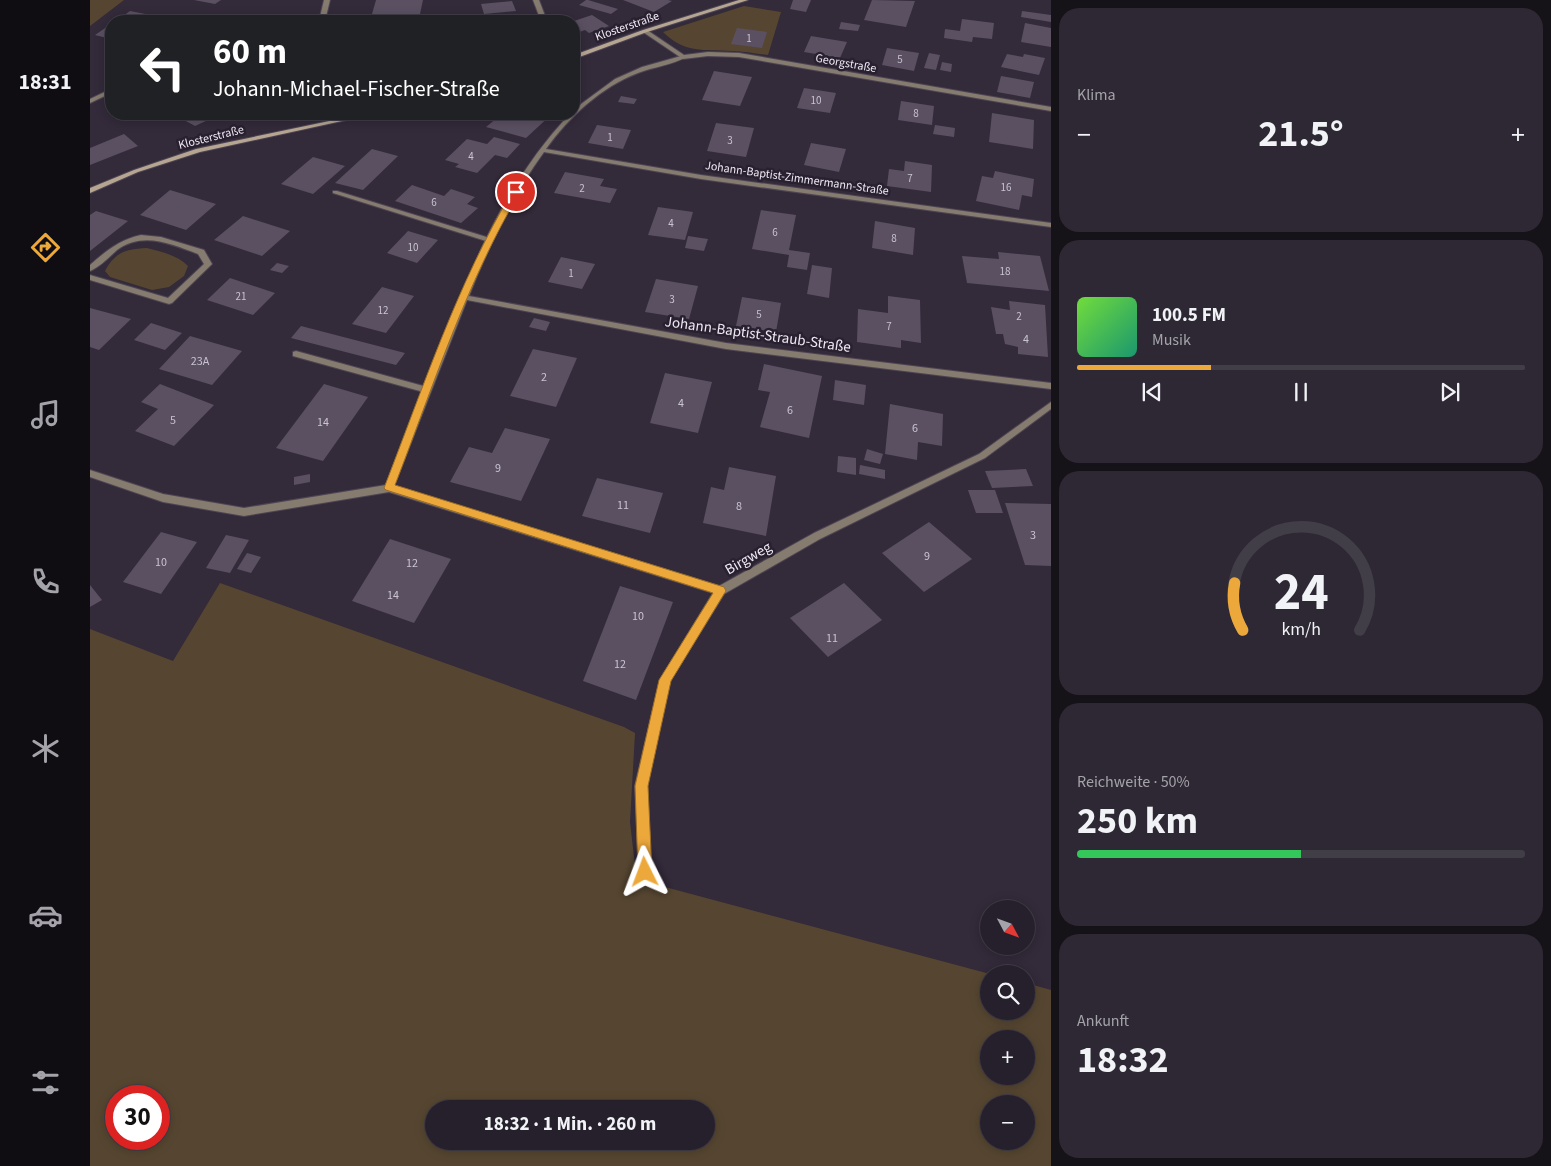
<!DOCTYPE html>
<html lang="de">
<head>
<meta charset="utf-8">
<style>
  body { margin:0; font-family:"Source Sans 3",sans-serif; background:#2e2834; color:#f1f3f6; height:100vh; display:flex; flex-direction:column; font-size:19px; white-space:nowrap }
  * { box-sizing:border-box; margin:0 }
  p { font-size:16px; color:#a4a3a9 }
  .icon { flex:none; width:28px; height:28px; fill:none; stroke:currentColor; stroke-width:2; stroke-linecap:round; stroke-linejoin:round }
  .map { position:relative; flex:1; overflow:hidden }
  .details { display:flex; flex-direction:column; gap:8px; padding:8px; background:#151218; width:500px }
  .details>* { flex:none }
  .banner { position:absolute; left:15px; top:15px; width:475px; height:105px; border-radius:20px; box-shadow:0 2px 12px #0003,0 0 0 1px #423e48; background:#202124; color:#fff; overflow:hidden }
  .needle { width:32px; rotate:131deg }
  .tools { position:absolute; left:890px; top:900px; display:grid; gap:10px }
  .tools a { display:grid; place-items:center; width:55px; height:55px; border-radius:50%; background:#26202c; box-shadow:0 2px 12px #0003,0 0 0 1px #423e48; font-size:25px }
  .speed { position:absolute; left:15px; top:1085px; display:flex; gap:10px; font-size:25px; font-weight:700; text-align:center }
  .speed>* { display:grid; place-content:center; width:65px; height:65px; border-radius:50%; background:#26202c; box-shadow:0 2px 12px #0003,0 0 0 1px #423e48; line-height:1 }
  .speed .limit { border:8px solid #d22; background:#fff; color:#111 }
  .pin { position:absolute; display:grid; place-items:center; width:42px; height:42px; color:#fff; margin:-21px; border:2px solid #fff; border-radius:50%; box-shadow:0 1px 5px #0007 }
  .me { position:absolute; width:55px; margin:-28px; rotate:357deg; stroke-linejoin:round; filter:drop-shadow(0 0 4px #0008) }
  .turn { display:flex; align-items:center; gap:18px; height:105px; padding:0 25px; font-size:22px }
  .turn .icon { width:65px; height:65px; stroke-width:2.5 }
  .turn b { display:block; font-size:35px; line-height:42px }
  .big { font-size:38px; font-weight:700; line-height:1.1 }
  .details .widget { flex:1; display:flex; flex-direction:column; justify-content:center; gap:8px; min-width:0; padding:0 18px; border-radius:20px; background:#2e2834 }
  .details .dial { align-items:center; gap:0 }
  .dial svg { height:130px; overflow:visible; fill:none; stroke:#423e48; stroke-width:7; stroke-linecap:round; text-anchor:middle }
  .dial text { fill:#f1f3f6; stroke:none }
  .song { display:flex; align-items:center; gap:15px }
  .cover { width:60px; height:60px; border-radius:8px; background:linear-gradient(135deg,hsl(100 70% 55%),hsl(160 70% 35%)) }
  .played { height:5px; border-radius:2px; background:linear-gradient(90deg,#eda83b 30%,#423e48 30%) }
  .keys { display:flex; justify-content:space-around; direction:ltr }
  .heat { display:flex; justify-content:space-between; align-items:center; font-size:28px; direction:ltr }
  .charge { height:8px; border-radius:4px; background:linear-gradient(90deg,#34c759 50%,#423e48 0) }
  .trip { position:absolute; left:335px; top:1100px; width:290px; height:50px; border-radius:25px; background:#26202c; box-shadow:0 2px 12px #0003,0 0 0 1px #423e48; font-weight:700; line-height:50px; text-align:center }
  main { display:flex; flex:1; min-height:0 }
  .menu { display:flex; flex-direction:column; width:90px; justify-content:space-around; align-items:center; background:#0f0d12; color:#a4a3a9 }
  .menu .icon { width:35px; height:35px }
  .menu .on { color:#eda83b }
  .menu b { font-size:22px; color:#f1f3f6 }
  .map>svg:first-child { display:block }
</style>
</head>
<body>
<main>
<nav class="menu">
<b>18:31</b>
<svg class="icon on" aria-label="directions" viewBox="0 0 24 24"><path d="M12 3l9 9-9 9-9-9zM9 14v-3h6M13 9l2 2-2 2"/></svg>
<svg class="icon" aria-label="music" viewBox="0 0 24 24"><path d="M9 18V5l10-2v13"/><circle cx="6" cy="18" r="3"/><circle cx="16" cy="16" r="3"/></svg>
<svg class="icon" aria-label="phone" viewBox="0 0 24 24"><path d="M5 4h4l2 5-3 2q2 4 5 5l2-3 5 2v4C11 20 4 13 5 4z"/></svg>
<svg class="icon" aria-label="climate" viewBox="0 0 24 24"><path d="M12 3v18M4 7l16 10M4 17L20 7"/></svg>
<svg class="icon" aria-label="car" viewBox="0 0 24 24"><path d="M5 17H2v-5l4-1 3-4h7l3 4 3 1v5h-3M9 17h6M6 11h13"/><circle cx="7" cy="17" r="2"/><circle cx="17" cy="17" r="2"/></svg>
<svg class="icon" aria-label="filters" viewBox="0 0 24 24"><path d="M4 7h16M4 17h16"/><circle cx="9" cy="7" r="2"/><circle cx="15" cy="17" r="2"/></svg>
</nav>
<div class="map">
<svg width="961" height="1166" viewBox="0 0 961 1166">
  <rect width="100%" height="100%" fill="#332a3a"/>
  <g fill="#564631" fill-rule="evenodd">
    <polygon points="0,0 34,0 0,26"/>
    <path d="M 654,6 L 691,12 L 678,55 C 666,54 654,51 642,51 C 614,49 595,54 573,32 Z"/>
    <path d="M 57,248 C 72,252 87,255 98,266 L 94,276 L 79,287 L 62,290 L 20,277 L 15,271 C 25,252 36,249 57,248 Z"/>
    <path d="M 130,583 L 534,727 L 545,733 L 540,822 L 547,883 L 575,887 L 900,974 L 899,974 L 899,1011 L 936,1011 L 936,983 L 961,990 L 961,1166 L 0,1166 L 0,629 L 83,661 ZM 899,1039 L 936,1039 L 936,1076 L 899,1076 ZM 69,1096 L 69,1139 L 26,1139 L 26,1096 ZM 899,1104 L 936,1104 L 936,1141 L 899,1141 ZM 344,1109 L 616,1109 L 616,1141 L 344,1141 Z"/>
  </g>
  <g fill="#5a5062">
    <polygon points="104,0 131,0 125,4"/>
    <polygon points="286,0 333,0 330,14 282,14"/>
    <polygon points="496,0 498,0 528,9 521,14 489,5"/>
    <polygon points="533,0 578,0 582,1 564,12"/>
    <polygon points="703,0 721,0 716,12 700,9"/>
    <polygon points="782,0 825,1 816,27 774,20"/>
    <polygon points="422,1 426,11 394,14 391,4"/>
    <polygon points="40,11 76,18 72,21 26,21"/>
    <polygon points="932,11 961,15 961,22 931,17"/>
    <polygon points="502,15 519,26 499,33 495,30 484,34 484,21"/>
    <polygon points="872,19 904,23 902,39 883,37 882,42 854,38 855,29 870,31"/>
    <polygon points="751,22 770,25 768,31 749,29"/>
    <polygon points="935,23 961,28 961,47 931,42"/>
    <polygon points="21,24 21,39 5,35"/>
    <polygon points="647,28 677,32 672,48 641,44"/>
    <polygon points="721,36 757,42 750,58 714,52"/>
    <polygon points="797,48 829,53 824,71 792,65"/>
    <polygon points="839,53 850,55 846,70 834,68"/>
    <polygon points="917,54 933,57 934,54 955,58 949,75 911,67"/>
    <polygon points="852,62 862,64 861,72 850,70"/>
    <polygon points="624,71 662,77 650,106 612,100"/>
    <polygon points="911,76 944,82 940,98 907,92"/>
    <polygon points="714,88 746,93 740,113 707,108"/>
    <polygon points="531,96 547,99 544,104 528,102"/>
    <polygon points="811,101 844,106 842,125 808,120"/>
    <polygon points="902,113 944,120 943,149 899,142"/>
    <polygon points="83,114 131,114 105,126"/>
    <polygon points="412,114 462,114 436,138 396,127"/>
    <polygon points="626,123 664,128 656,157 617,151"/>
    <polygon points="507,125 541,130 533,149 498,143"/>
    <polygon points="845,125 865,128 864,137 843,134"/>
    <polygon points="34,134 48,146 0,165 0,148"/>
    <polygon points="404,137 430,144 417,158 405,155 387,173 365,167 369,164 355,160 377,139 397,144"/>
    <polygon points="721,143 756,149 749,172 714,165"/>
    <polygon points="282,149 308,156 273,190 245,183"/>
    <polygon points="223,157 255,166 223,194 191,184"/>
    <polygon points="815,161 842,165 841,192 797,186 799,169 814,171"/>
    <polygon points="905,171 944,179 942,197 932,195 929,210 886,201 892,176 903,178"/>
    <polygon points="475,172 514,179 510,186 527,189 520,203 464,193"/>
    <polygon points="322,185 354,196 361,189 385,197 377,204 388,208 371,223 305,201"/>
    <polygon points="80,190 126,204 96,230 50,215"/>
    <polygon points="568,207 603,212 595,240 558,235"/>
    <polygon points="671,210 706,215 699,250 720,253 717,270 697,267 699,255 662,249"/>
    <polygon points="6,211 38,221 0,251 0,215"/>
    <polygon points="153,216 200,231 172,256 124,240"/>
    <polygon points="785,221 825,228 823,255 782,248"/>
    <polygon points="318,231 348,240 327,263 297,253"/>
    <polygon points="598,236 618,239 614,251 595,248"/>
    <polygon points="908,252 950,256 959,291 877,283 872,256 909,259"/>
    <polygon points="471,257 505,264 492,289 458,282"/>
    <polygon points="187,263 199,266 192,273 180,270"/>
    <polygon points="722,265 742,268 739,298 717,294"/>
    <polygon points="140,278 185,293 163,315 117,300"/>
    <polygon points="566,279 608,286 599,319 555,312"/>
    <polygon points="292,287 324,296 296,333 262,324"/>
    <polygon points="798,296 830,300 831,343 811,340 811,348 767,342 768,309 798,313"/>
    <polygon points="652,297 691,303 686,332 646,326"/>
    <polygon points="919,301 955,305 958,357 928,354 928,347 915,344 913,334 906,334 901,307 920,310"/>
    <polygon points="0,308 41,319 9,350 0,347"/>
    <polygon points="444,318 460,322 456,331 439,327"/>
    <polygon points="61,323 92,333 75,350 44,340"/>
    <polygon points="211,326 315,353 306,365 201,338"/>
    <polygon points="100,336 152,351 122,385 69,369"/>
    <polygon points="443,349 487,358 466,407 420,396"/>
    <polygon points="674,364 732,376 719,438 670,427 680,392 668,390"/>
    <polygon points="575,373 622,382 608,433 560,423"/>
    <polygon points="745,380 776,385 774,405 743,400"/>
    <polygon points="70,384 124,405 84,446 45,431 68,409 51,402"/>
    <polygon points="234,384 278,397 233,461 186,448"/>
    <polygon points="800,404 853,414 852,446 828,442 827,460 795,454"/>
    <polygon points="415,428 460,439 431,501 360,482 379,447 402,453"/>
    <polygon points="777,449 793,454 790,464 774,460"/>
    <polygon points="748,456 766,458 766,475 747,472"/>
    <polygon points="770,465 795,470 795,479 769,474"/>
    <polygon points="639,467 686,476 676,536 613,523 621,487 634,490"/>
    <polygon points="936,469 943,486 902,488 895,471"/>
    <polygon points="220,474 220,482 204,485 204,477"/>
    <polygon points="507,478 573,493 560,533 492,516"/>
    <polygon points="878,490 905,490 913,513 886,513"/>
    <polygon points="915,503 961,504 961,566 935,565"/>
    <polygon points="839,522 882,559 834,592 792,553"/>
    <polygon points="71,532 107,542 71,594 33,582"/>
    <polygon points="136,535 159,540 140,573 116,568"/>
    <polygon points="300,539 361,559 324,623 262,601"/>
    <polygon points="157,553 171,557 161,573 147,569"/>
    <polygon points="754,583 792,620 738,657 700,618"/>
    <polygon points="0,585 12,600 0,607"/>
    <polygon points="530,586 583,602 546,700 493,681"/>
  </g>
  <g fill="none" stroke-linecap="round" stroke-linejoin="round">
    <g stroke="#4d4554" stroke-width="2">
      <g id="service">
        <polygon points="553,30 557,30 594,55 618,52 649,53 961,107 961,111 649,57 618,56 593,59 553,32"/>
        <polygon points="21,89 21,93 0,103 0,99"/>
        <polygon points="243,191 247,191 403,239 399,241 396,241 243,193"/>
        <polygon points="206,351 337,387 341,390 337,393 203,356 203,352"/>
      </g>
    </g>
    <g stroke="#4d4554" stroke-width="2">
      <g id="minor">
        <polygon points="234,0 240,0 235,21 229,21"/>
        <polygon points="443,0 449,0 457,21 451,21"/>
        <path d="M 591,56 L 596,57 C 583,65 563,67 548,73 C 511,87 479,117 456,149 L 611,175 L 961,223 L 961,227 L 611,179 L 454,152 C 422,196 399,245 379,296 L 636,343 L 961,383 L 961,389 L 636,349 L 377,300 L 304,486 L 629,586 L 724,533 L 889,454 L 961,402 L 961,409 L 895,458 L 730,539 L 634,594 L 580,681 L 557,786 L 561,872 L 559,876 L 555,878 L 551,876 L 549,872 L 545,786 L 570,680 L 623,593 L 299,492 L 154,516 L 73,502 L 0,477 L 0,470 L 73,494 L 154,508 L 296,485 C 314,438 333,390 352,343 C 384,260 418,179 480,114 L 484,114 L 484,110 L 487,107 L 525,79 L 552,67 Z"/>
        <path d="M 51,235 L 71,237 L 114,250 L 122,264 L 82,303 L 79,304 L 0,280 L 0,275 L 78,298 L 114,264 L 108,254 C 81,244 53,231 27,250 C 19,257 10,267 0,271 L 0,265 C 16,251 29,240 51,235 Z"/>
      </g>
    </g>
    <g stroke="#4d4554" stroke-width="2">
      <g id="secondary">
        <polygon points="649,0 658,0 557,32 484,59 484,55 553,30"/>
        <polygon points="273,114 284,114 110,152 48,172 0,193 0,188 44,170 106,149"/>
      </g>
    </g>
    <use href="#service" fill="#857b6e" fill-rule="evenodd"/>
    <use href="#minor" fill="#857b6e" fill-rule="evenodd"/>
    <use href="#secondary" fill="#b6a691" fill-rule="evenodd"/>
  </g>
  <path fill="#eda83b" stroke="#9a6d26" d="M 426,189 L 430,192 C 376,283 343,387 305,485 L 634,587 L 636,591 L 634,594 L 581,681 L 558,786 L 562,872 L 560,877 L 555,879 L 550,877 L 548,872 L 545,786 L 569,680 L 623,593 L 296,490 L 294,488 C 333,388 367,284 422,192 Z"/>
  <g text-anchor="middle" stroke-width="5" stroke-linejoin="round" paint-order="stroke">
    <g font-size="11" fill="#cac3d0">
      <text x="659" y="42">1</text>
      <text x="810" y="63">5</text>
      <text x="726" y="104">10</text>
      <text x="826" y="117">8</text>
      <text x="520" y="141">1</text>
      <text x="640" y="144">3</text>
      <text x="381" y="160">4</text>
      <text x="820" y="182">7</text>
      <text x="916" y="191">16</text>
      <text x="492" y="192">2</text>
      <text x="344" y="206">6</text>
      <text x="581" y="227">4</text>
      <text x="685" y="236">6</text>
      <text x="804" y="242">8</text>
      <text x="323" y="251">10</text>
      <text x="915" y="275">18</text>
      <text x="481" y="277">1</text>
      <text x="151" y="300">21</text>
      <text x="582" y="303">3</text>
      <text x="293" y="314">12</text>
      <text x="669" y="318">5</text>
      <text x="929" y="320">2</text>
      <text x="799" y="330">7</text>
    </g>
    <g font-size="12" fill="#efe9f4" stroke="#292030">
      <text transform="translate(537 26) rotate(-19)" y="4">Klosterstraße</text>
      <text transform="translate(756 63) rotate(10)" y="4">Georgstraße</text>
      <text transform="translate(121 137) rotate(-14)" y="4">Klosterstraße</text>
      <text transform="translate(707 178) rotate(8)" y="4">Johann-Baptist-Zimmermann-Straße</text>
    </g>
    <g font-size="12" fill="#cac3d0">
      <text x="936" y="343">4</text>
      <text x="110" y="365">23A</text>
      <text x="454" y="381">2</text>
      <text x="591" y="407">4</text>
      <text x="700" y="414">6</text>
      <text x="83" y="424">5</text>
      <text x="233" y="426">14</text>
      <text x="825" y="432">6</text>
      <text x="408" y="472">9</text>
      <text x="533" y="509">11</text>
      <text x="649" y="510">8</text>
      <text x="943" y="539">3</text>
      <text x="837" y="560">9</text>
      <text x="71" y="566">10</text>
      <text x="322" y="567">12</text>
      <text x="303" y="599">14</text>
      <text x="548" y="620">10</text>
      <text x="742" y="642">11</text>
      <text x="530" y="668">12</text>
    </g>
    <g font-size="15" fill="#efe9f4" stroke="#292030">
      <text transform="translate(668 334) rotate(8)" y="5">Johann-Baptist-Straub-Straße</text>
      <text transform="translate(658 558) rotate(-30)" y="5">Birgweg</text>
    </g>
  </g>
</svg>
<div class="tools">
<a><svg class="needle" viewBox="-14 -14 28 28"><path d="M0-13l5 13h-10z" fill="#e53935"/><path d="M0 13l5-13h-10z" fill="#a4a3a9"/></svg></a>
<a><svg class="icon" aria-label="search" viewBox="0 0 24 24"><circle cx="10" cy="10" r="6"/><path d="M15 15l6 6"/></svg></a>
<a>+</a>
<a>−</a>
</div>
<div class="speed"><div class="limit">30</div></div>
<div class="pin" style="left:426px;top:192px;background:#d93025"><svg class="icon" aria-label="arrive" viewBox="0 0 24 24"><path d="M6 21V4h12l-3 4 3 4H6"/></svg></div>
<svg class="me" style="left:555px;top:872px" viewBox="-20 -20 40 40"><path d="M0-17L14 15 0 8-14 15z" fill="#eda83b" stroke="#fff" stroke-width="4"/></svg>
<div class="trip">18:32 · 1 Min. · 260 m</div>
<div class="banner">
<div class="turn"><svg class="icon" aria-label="left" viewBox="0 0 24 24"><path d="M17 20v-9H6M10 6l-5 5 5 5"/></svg><div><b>60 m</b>Johann-Michael-Fischer-Straße</div></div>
</div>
</div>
<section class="details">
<div class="widget"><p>Klima</p>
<div class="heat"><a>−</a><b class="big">21.5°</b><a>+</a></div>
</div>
<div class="widget">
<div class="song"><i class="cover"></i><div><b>100.5 FM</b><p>Musik</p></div></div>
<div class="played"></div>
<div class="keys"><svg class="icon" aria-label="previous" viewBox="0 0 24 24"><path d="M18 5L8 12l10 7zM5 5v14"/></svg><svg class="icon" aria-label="pause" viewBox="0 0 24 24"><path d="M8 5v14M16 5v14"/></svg><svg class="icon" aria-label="next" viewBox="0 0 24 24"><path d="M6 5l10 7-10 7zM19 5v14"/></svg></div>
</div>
<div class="widget dial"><svg viewBox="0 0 100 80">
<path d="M14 69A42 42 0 1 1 86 69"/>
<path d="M14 69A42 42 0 0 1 9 40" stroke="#eda83b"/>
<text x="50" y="56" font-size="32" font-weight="700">24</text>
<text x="50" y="72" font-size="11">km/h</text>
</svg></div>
<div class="widget"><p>Reichweite · 50%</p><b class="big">250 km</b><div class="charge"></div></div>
<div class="widget"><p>Ankunft</p><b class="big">18:32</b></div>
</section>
</main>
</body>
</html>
